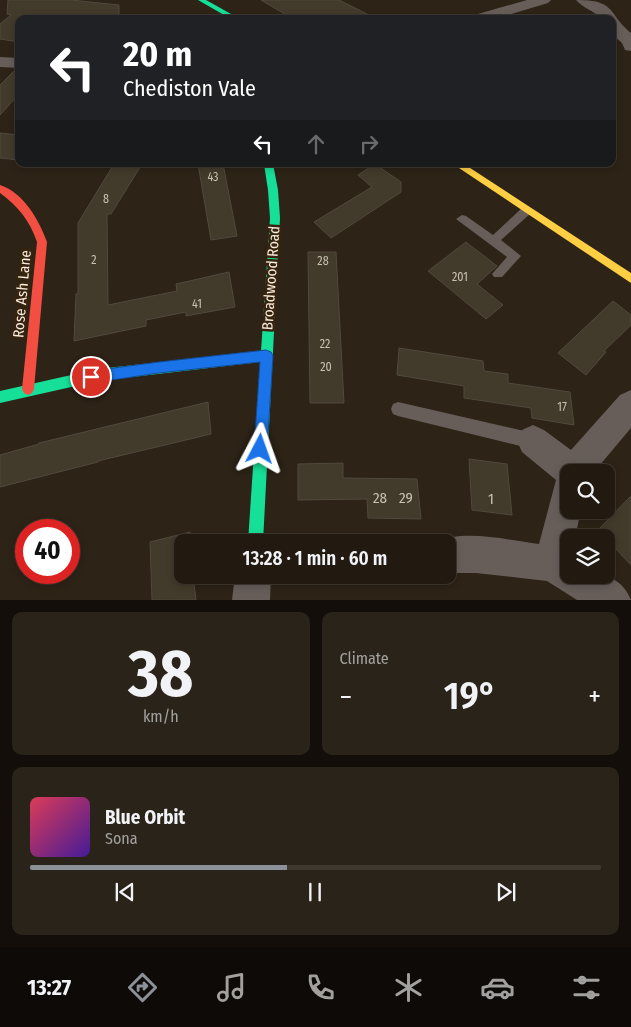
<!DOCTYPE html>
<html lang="en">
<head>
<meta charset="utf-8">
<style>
  body { margin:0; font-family:"Fira Sans Condensed",sans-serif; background:#2a231a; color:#f1f3f6; height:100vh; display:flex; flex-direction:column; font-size:19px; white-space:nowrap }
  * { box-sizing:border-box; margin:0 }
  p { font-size:16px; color:#a2a19f }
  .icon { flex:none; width:28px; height:28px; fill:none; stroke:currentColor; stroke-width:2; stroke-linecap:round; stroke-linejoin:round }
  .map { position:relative; height:600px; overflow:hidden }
  .drawer { display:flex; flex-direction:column; gap:12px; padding:12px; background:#130e09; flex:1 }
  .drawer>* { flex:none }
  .banner { position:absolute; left:15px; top:15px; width:601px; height:152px; border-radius:10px; box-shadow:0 2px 8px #0003,0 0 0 1px #3f3831; background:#202124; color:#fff; overflow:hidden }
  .tools { position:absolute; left:560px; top:464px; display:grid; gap:10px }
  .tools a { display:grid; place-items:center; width:55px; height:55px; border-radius:10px; background:#221a11; box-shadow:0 2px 8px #0003,0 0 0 1px #3f3831; font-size:25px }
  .speed { position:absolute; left:15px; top:519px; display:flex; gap:10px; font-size:25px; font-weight:700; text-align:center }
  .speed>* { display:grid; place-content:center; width:65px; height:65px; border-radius:50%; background:#221a11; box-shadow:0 2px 8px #0003,0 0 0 1px #3f3831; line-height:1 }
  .speed .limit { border:8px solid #d22; background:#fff; color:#111 }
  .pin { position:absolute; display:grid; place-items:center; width:42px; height:42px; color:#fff; margin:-21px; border:2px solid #fff; border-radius:50%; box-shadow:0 1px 5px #0007 }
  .me { position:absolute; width:55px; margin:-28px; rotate:4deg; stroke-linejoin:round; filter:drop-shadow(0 0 4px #0008) }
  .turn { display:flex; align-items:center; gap:18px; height:105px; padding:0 25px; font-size:22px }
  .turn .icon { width:65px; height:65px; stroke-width:2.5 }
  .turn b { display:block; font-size:35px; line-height:42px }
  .lanes { display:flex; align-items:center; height:48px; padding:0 25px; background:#0003; justify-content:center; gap:25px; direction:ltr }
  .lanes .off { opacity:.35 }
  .big { font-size:38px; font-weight:600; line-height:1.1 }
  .drawer .widget { flex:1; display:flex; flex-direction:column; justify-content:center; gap:8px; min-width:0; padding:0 18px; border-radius:10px; background:#2a231a }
  .drawer .dial { align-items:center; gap:0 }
  .dial b { font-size:65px; line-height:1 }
  .song { display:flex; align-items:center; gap:15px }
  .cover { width:60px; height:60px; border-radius:8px; background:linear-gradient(135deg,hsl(350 70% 55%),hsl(260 70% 35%)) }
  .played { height:5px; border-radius:2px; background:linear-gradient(90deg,#8c9099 45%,#3f3831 45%) }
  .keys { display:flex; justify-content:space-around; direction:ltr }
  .heat { display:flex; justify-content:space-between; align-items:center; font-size:28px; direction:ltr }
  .drawer .tiles { flex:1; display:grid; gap:12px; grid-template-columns:1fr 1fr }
  .widget:last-child { grid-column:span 2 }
  .trip { position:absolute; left:174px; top:534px; width:282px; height:50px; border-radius:10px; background:#221a11; box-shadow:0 2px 8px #0003,0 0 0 1px #3f3831; font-weight:600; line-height:50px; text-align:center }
  .tabs { display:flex; height:80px; justify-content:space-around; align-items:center; background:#0e0a07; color:#a2a19f }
  .tabs .icon { width:35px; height:35px }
  .tabs .selected { color:#8c9099 }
  .tabs b { font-size:22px; color:#f1f3f6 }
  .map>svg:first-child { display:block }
</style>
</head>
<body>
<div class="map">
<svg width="631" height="600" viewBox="0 0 631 600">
  <rect width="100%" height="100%" fill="#2d2317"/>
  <g fill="#423a2a" stroke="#504a3f">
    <polygon points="8,0 71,0 119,5 119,19 55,19 19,15 19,42 0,39 0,24 11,15 7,14"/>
    <polygon points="261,0 339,0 377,19 293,19"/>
    <polygon points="15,70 19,70 19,94 0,115 0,85"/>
    <polygon points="0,133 19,135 19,160 0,158"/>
    <polygon points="114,164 142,164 111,214 107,214 108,305 177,291 176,284 229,272 235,307 186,316 186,312 146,320 146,326 74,341 76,294 78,294 78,223"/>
    <polygon points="198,164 223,164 237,236 211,240"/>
    <polygon points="375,164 401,182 401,192 331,238 314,222 372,187 358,175"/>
    <polygon points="466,242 497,266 477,284 503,305 486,319 428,271"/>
    <polygon points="308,252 336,252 344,403 310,403"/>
    <polygon points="613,301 631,315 631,325 604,351 606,352 586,375 558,353"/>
    <polygon points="399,348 483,361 484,371 508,374 508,383 570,392 574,425 532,418 531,408 464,398 464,386 397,375"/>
    <polygon points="208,402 211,434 98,461 98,462 0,487 0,455 39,444 39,443"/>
    <polygon points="469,459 507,464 512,515 472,510"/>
    <polygon points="343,463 343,478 417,479 421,519 368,518 367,499 298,500 298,464"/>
    <polygon points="631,496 631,565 598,530"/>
    <polygon points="190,532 191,542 182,542 182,575 193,575 196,600 152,600 150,542"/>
  </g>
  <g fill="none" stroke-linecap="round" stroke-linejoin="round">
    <g fill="#675e5a" fill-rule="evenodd">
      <polygon points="527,206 532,210 531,213 501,240 521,256 502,277 494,277 492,274 507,257 456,219 462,215 466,216 493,235 523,207"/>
      <polygon points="398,402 533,433 538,436 541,441 538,446 533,449 398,416 393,414 391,409 393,404"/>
    </g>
    <g fill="#675e5a" fill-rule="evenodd">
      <polygon points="527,0 551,0 548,3 495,19 469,19 471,16"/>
      <path d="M 576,0 C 617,0 607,13 631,33 L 631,51 L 625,50 L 622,43 L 612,34 L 612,19 L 602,19 C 594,11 583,8 576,0 Z"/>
      <polygon points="0,57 19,58 19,68 0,67"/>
      <path d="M 631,390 L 631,428 L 594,472 L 569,472 L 569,510 L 581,510 L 575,538 L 569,538 L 569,575 C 596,575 619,571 631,600 L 577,600 L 547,581 L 476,573 L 448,573 L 448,542 L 435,542 C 465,529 507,540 539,544 L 556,480 L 522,452 L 517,441 L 522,430 L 533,425 L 544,430 L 571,450 L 620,395 Z"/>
      <polygon points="235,575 271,575 270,600 232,600"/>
    </g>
    <g fill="#16e098" fill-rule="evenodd">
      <polygon points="198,0 206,0 240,19 231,19"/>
      <polygon points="264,164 273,164 278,190 280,218 263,542 248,542 260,362 98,381 0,403 0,391 98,369 261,351 270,218 268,190"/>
    </g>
    <polygon fill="#ffcf43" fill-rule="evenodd" points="453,164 464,164 631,273 631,283"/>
    <path fill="#f24e42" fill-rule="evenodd" d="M 0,185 C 24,193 39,220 47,242 L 34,389 L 32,393 L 28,395 L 24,393 L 22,389 L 37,242 C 30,221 18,206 0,193 Z"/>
  </g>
  <polygon fill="#1a73e8" stroke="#114b97" points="266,350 271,352 273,356 267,449 265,454 260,456 256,454 254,449 260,362 159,373 91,383 87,381 85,377 87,373 91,371 159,362"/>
  <g text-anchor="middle" stroke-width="5" stroke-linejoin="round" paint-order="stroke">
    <g font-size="12" fill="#cac0b2">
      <text x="213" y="181">43</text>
      <text x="106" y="203">8</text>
      <text x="94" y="264">2</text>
      <text x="323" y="265">28</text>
      <text x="460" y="281">201</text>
      <text x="197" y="308">41</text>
      <text x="325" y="348">22</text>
      <text x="326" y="371">20</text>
      <text x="562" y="411">17</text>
    </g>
    <g font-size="15" fill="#f8ecdf" stroke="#36240e">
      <text transform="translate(271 278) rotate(-86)" y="5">Broadwood Road</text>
      <text transform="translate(22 294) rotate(-85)" y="5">Rose Ash Lane</text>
    </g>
    <g font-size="15" fill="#cac0b2">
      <text x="380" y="503">28</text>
      <text x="406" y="503">29</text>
      <text x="491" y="504">1</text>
    </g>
  </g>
</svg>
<div class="tools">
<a><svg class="icon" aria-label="search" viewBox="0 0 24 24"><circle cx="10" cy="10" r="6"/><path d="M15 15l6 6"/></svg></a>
<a><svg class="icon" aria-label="layers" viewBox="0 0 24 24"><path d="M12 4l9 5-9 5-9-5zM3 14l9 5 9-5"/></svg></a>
</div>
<div class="speed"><div class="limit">40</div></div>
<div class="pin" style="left:91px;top:377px;background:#d93025"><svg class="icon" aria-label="arrive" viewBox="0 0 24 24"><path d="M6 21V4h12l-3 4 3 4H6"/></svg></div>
<svg class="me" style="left:260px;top:449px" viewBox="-20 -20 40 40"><path d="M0-17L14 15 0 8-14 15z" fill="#1a73e8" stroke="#fff" stroke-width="4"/></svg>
<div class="trip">13:28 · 1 min · 60 m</div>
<div class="banner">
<div class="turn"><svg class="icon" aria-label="left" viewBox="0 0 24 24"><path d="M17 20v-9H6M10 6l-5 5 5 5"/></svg><div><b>20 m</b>Chediston Vale</div></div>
<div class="lanes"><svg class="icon" aria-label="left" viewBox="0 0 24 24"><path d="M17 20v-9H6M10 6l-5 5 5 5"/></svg><svg class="icon off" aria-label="ahead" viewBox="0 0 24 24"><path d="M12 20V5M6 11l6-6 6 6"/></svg><svg class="icon off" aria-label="right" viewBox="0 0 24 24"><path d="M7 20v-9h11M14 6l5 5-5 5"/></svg></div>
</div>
</div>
<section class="drawer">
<div class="tiles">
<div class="widget dial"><b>38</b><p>km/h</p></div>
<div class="widget"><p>Climate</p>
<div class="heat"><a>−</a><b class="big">19°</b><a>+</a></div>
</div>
<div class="widget">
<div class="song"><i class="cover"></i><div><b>Blue Orbit</b><p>Sona</p></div></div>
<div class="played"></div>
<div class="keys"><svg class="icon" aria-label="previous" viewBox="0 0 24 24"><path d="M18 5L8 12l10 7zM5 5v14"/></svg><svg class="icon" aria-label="pause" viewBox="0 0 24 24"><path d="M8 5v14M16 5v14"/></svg><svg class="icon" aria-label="next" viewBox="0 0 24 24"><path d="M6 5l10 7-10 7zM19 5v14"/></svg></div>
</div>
</div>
</section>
<nav class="tabs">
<b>13:27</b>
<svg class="icon selected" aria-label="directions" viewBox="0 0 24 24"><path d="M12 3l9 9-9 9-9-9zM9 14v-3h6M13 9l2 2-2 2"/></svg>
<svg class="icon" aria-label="music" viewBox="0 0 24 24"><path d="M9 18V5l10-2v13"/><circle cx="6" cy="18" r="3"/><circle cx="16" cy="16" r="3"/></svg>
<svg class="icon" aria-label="phone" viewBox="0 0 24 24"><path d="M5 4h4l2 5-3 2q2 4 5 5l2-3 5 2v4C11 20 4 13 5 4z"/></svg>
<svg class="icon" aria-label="climate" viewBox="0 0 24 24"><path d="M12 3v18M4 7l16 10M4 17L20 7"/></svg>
<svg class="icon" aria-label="car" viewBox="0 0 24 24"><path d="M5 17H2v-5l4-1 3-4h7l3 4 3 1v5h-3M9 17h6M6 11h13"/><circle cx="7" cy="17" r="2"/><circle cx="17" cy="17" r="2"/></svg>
<svg class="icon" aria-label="filters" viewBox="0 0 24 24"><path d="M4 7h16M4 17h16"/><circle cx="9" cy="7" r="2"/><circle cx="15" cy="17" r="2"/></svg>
</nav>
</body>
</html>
